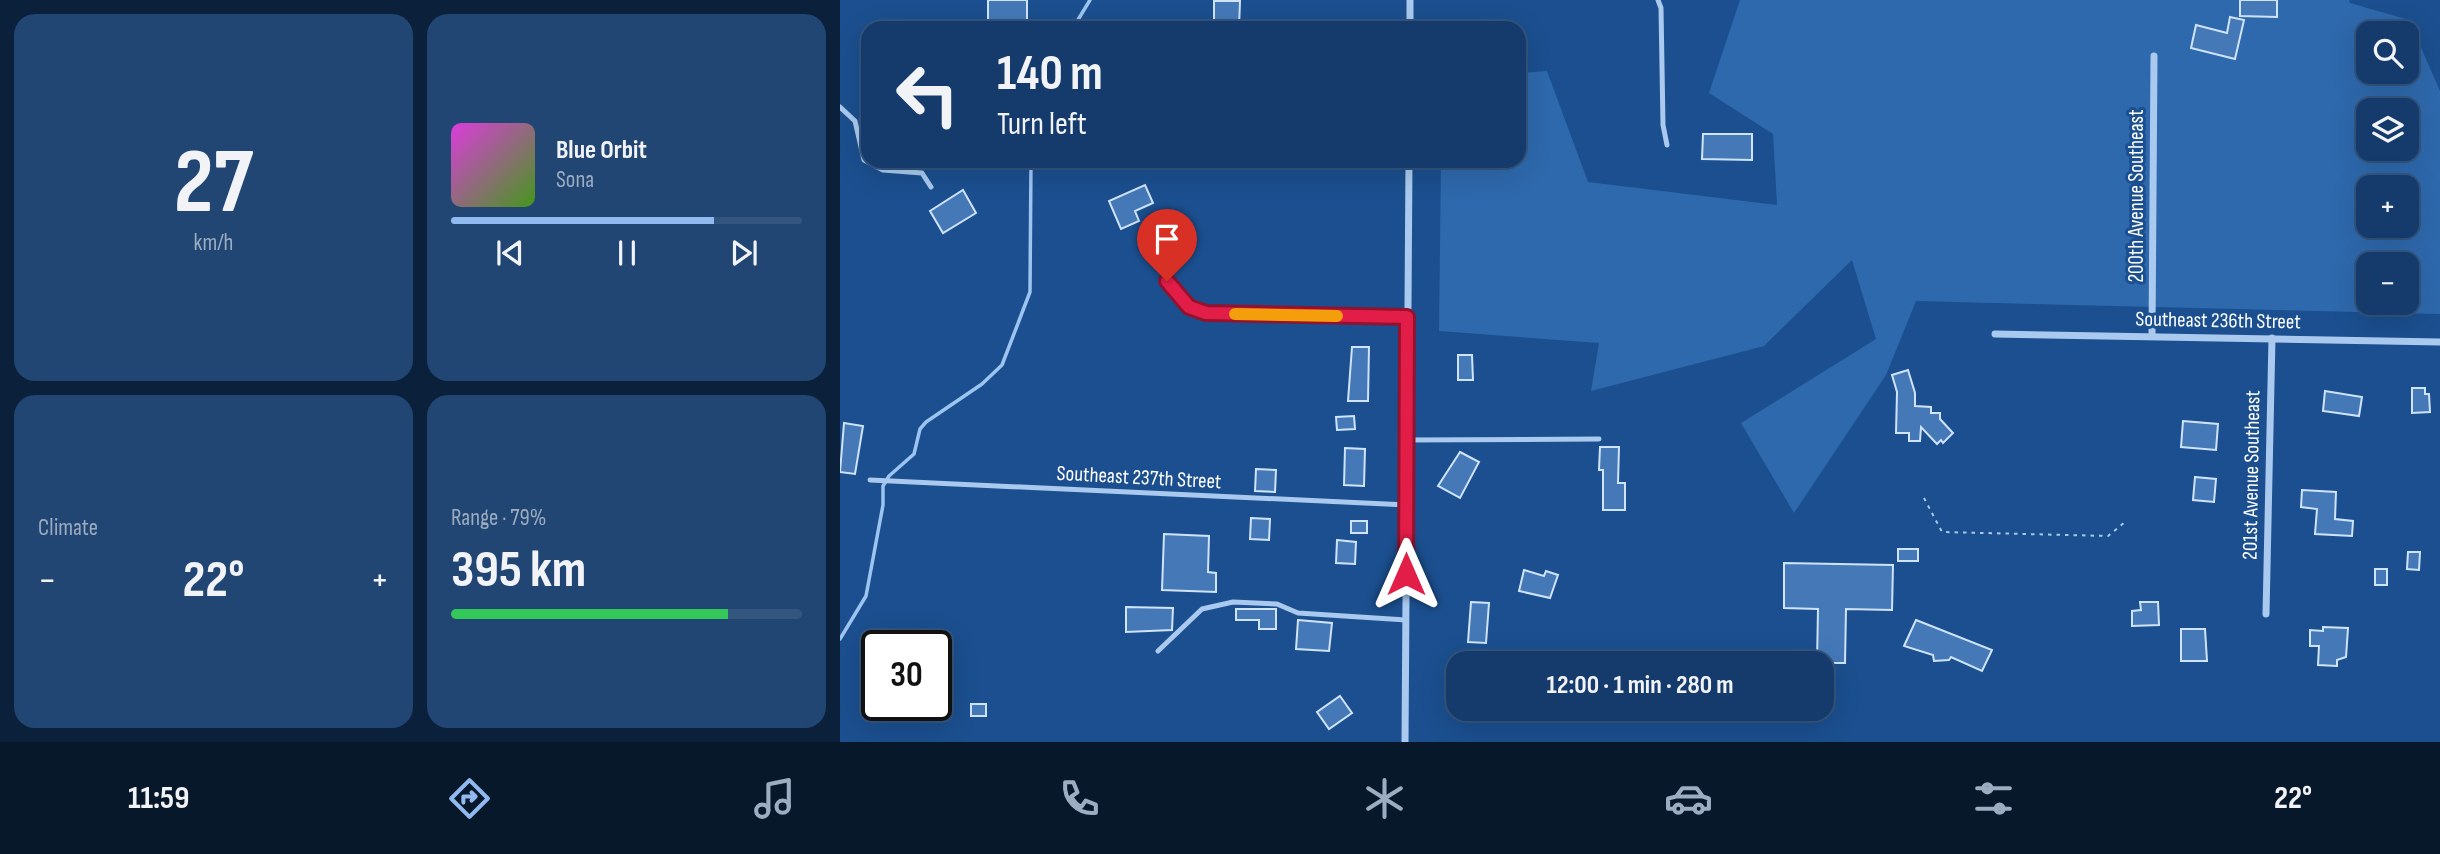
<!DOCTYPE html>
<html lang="en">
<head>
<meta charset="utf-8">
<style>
  body { margin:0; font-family:"Sofia Sans Condensed",sans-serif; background:#214673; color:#f1f3f6; height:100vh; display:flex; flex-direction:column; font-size:26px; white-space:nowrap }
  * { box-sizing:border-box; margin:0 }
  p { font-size:23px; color:#9dadc1 }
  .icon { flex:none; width:38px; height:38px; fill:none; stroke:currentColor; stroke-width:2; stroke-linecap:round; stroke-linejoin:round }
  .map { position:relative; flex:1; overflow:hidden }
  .sheet { display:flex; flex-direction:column; gap:14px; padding:14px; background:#0b203b; width:840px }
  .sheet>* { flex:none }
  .hud { position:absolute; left:21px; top:21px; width:665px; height:147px; border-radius:21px; box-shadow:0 7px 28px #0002,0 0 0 2px #33557e; background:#143b6b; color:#f1f3f6; overflow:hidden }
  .tools { position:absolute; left:1516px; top:21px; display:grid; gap:14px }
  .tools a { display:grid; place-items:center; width:63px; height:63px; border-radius:14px; background:#143b6b; box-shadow:0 7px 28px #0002,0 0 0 2px #33557e; font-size:35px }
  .speed { position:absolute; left:21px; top:630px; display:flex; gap:14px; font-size:35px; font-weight:700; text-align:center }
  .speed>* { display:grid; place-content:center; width:91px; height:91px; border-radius:50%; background:#143b6b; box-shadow:0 7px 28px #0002,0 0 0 2px #33557e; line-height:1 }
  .speed .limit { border:4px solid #111; border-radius:10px; background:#fff; color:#111 }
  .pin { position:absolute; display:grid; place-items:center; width:60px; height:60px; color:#fff; margin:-72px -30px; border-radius:50% 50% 50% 0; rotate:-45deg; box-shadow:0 0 7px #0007 }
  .pin .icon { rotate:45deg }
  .me { position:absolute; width:77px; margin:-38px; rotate:0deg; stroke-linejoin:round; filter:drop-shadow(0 0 5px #0008) }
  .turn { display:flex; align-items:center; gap:24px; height:147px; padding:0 21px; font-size:32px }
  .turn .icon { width:91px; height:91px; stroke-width:2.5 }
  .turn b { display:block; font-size:49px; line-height:60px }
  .big { font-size:52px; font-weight:700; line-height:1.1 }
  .sheet .tile { flex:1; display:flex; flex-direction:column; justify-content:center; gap:10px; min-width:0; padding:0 24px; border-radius:21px; background:#214673 }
  .sheet .dial { align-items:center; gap:0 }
  .dial b { font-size:91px; line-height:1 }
  .song { display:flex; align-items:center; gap:21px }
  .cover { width:84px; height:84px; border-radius:10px; background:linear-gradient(135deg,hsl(300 70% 55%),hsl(100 70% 35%)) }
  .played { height:7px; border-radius:4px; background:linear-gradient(90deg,#90b9f0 75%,#33557e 75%) }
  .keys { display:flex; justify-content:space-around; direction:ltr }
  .heat { display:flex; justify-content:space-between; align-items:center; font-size:38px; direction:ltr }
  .charge { height:10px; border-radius:5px; background:linear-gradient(90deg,#34c759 79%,#33557e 0) }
  .sheet .tiles { flex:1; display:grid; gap:14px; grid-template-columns:repeat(2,1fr) }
  .trip { position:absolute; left:606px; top:651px; width:388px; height:70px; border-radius:21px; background:#143b6b; box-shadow:0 7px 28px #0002,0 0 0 2px #33557e; font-weight:700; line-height:70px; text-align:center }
  .menu { display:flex; height:112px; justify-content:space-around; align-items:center; background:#08182b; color:#9dadc1 }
  .menu .icon { width:49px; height:49px }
  .menu .current { color:#90b9f0 }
  .menu b { font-size:32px; color:#f1f3f6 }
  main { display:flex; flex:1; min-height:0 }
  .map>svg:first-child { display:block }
</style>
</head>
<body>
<main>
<section class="sheet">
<div class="tiles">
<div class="tile dial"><b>27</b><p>km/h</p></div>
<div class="tile">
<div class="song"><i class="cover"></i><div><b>Blue Orbit</b><p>Sona</p></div></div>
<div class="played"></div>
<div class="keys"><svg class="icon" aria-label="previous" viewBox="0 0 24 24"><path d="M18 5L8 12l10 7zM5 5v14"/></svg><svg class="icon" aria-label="pause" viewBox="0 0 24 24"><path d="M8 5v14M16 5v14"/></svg><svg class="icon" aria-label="next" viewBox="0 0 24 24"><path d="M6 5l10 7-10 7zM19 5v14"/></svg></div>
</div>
<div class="tile"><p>Climate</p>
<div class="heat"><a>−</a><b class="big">22°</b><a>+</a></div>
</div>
<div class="tile"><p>Range · 79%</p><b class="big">395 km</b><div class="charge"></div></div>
</div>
</section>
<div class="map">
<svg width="1600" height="742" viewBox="0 0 1600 742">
  <rect width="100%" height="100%" fill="#1b4f8f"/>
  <path fill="#2e69ad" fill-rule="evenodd" d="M 900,0 L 1509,0 L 1510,3 L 1569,20 L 1600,91 L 1600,314 L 1076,301 L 1046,375 L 954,513 L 901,423 L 1036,339 L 1012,260 L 924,346 L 751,391 L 759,343 L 599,331 L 601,161 L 679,161 L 679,73 L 707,71 L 748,182 L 937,205 L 933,134 L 869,93 ZM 1528,33 L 1566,33 L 1566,72 L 1528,72 ZM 1528,110 L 1566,110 L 1566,149 L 1528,149 ZM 1528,187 L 1566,187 L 1566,226 L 1528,226 ZM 1528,264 L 1566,264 L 1566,303 L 1528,303 Z"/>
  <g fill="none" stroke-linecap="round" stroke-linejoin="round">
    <g stroke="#9cc4f0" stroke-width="3.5">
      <polyline points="233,28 250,0"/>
      <polyline points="0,639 26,596 43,505 43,486 49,476 74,454 80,429 86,422 142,384 162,365 190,292 191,161"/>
    </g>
  </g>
  <g fill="#4478b7" stroke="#cfe3fa" stroke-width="2">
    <rect x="148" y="0" width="39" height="28"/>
    <polygon points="1400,0 1437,0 1437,17 1400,16"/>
    <polygon points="374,1 400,1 399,28 374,28"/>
    <polygon points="1390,17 1404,20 1395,59 1351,48 1356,25 1387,33"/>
    <polygon points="863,134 912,134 912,160 862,159"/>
    <polygon points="305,185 313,203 295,211 299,221 281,229 269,201"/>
    <polygon points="123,190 136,213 103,233 90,211"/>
    <polygon points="512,347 529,347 528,401 508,401"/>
    <polygon points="618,355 632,355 633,380 618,380"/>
    <polygon points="1068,370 1075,393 1075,406 1091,407 1091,413 1100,413 1100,419 1113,433 1103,443 1101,440 1097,444 1081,427 1080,441 1069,441 1069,433 1056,433 1057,392 1052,375"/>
    <polygon points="1572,388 1585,388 1585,394 1589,394 1590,412 1572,413"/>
    <polygon points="1485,391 1522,397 1519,416 1483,411"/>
    <polygon points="514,416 515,429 497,430 496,417"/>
    <polygon points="1343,421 1378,424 1376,450 1341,447"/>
    <polygon points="4,423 23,426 15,474 0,472"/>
    <polygon points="760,447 779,447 778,483 785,483 785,510 763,510 763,470 759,470"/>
    <polygon points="505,448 525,449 524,486 504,485"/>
    <polygon points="620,452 639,462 620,498 598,486"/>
    <polygon points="416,469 436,470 435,492 415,491"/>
    <polygon points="1355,477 1376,479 1374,502 1353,500"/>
    <polygon points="1462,490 1496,492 1495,519 1513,521 1512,536 1475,534 1477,509 1461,507"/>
    <polygon points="411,518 430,519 429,540 410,539"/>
    <rect x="511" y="521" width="16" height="12"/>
    <polygon points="324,534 369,536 368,572 376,573 376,592 322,590"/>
    <polygon points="497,540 516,542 515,564 496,563"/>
    <rect x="1058" y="549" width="20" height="12"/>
    <polygon points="1568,552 1580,552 1579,570 1567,569"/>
    <polygon points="944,563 1053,565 1052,610 1006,609 1005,663 977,663 978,609 944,608"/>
    <rect x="1535" y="569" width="12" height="16"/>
    <polygon points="684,570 704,576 706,571 718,575 710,598 679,591"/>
    <polygon points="631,602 649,603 646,643 628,642"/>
    <polygon points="1300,602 1318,602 1319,625 1292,626 1292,611 1301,610"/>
    <polygon points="286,607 333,608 332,630 286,632"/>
    <polygon points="396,609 436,609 436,629 419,629 419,620 396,620"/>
    <polygon points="458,620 492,623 489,651 456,649"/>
    <polygon points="1076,620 1152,650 1142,671 1111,657 1109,660 1094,661 1093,655 1064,646"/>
    <polygon points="1483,627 1508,628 1506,657 1497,660 1497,666 1478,665 1479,646 1470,646 1470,630 1483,631"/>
    <polygon points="1341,629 1365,629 1367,661 1341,661"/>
    <polygon points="500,696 512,713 489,729 477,712"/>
    <rect x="131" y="704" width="15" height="12"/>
  </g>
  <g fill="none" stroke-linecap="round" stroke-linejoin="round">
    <polyline stroke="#a9c9ee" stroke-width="2" stroke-dasharray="3.5 5" stroke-linecap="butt" points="1084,498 1102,532 1268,536 1285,522"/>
    <g stroke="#a9c9ee" stroke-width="5">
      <polyline points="818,0 821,8 823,125 827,145"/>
      <polyline points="0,107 15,121 24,160 43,170 82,173 91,187"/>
      <path d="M 307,236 C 325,277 332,310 381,314 L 567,317"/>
      <polyline points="567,440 759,439"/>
      <polyline points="30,480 567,505"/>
      <polyline points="318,651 362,609 393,602 437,604 458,613 566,620"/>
    </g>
    <g stroke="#a9c9ee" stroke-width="7">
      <polyline points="570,28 570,0"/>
      <polyline points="1155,334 1600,342"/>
      <polyline points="1312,336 1314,56"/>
      <polyline points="1426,614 1432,338"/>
      <polyline points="565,742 569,161"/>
    </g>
  </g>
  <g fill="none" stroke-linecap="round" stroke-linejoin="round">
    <g stroke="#92132f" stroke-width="18">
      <polyline id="route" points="327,281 349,307 366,313 567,317 566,574"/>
    </g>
    <use href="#route" stroke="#e11d48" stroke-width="12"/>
    <polyline stroke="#f59e0b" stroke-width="12" points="395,314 497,316"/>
  </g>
  <g text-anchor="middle" stroke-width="6" stroke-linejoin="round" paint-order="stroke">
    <g font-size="21" fill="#fff" stroke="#1b4f8f">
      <text transform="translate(1296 196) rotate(-90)" y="7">200th Avenue Southeast</text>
      <text transform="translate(1378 320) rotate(1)" y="7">Southeast 236th Street</text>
      <text transform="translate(1411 475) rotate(-89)" y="7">201st Avenue Southeast</text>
      <text transform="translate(299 477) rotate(3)" y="7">Southeast 237th Street</text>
    </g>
  </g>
</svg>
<div class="tools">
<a><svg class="icon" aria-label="search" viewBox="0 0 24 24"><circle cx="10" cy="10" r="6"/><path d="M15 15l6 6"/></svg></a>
<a><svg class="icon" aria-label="layers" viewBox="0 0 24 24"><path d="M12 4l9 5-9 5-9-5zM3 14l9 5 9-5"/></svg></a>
<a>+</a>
<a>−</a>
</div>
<div class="speed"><div class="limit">30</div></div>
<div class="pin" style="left:327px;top:281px;background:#d93025"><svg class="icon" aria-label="arrive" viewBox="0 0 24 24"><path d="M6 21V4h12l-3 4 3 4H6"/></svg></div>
<svg class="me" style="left:566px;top:574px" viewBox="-20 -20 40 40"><path d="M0-17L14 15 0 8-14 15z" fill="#e11d48" stroke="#fff" stroke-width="4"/></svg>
<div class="trip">12:00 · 1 min · 280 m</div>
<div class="hud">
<div class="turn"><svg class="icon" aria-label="left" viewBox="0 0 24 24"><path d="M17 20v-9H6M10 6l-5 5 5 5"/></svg><div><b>140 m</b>Turn left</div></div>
</div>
</div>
</main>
<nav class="menu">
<b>11:59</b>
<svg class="icon current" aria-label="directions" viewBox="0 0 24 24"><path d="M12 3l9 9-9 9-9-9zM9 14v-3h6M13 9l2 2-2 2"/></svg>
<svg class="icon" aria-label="music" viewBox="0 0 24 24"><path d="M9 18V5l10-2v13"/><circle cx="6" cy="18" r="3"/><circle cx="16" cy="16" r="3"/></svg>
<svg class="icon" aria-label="phone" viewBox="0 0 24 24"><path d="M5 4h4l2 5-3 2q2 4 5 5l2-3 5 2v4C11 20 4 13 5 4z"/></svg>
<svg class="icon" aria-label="climate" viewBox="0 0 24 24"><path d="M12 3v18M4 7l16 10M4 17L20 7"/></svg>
<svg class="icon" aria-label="car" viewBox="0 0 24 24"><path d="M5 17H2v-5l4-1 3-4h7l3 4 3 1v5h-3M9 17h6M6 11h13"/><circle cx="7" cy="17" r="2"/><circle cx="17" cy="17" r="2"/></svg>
<svg class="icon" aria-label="filters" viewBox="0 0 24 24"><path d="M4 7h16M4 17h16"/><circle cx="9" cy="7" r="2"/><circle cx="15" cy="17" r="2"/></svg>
<b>22°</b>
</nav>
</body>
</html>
